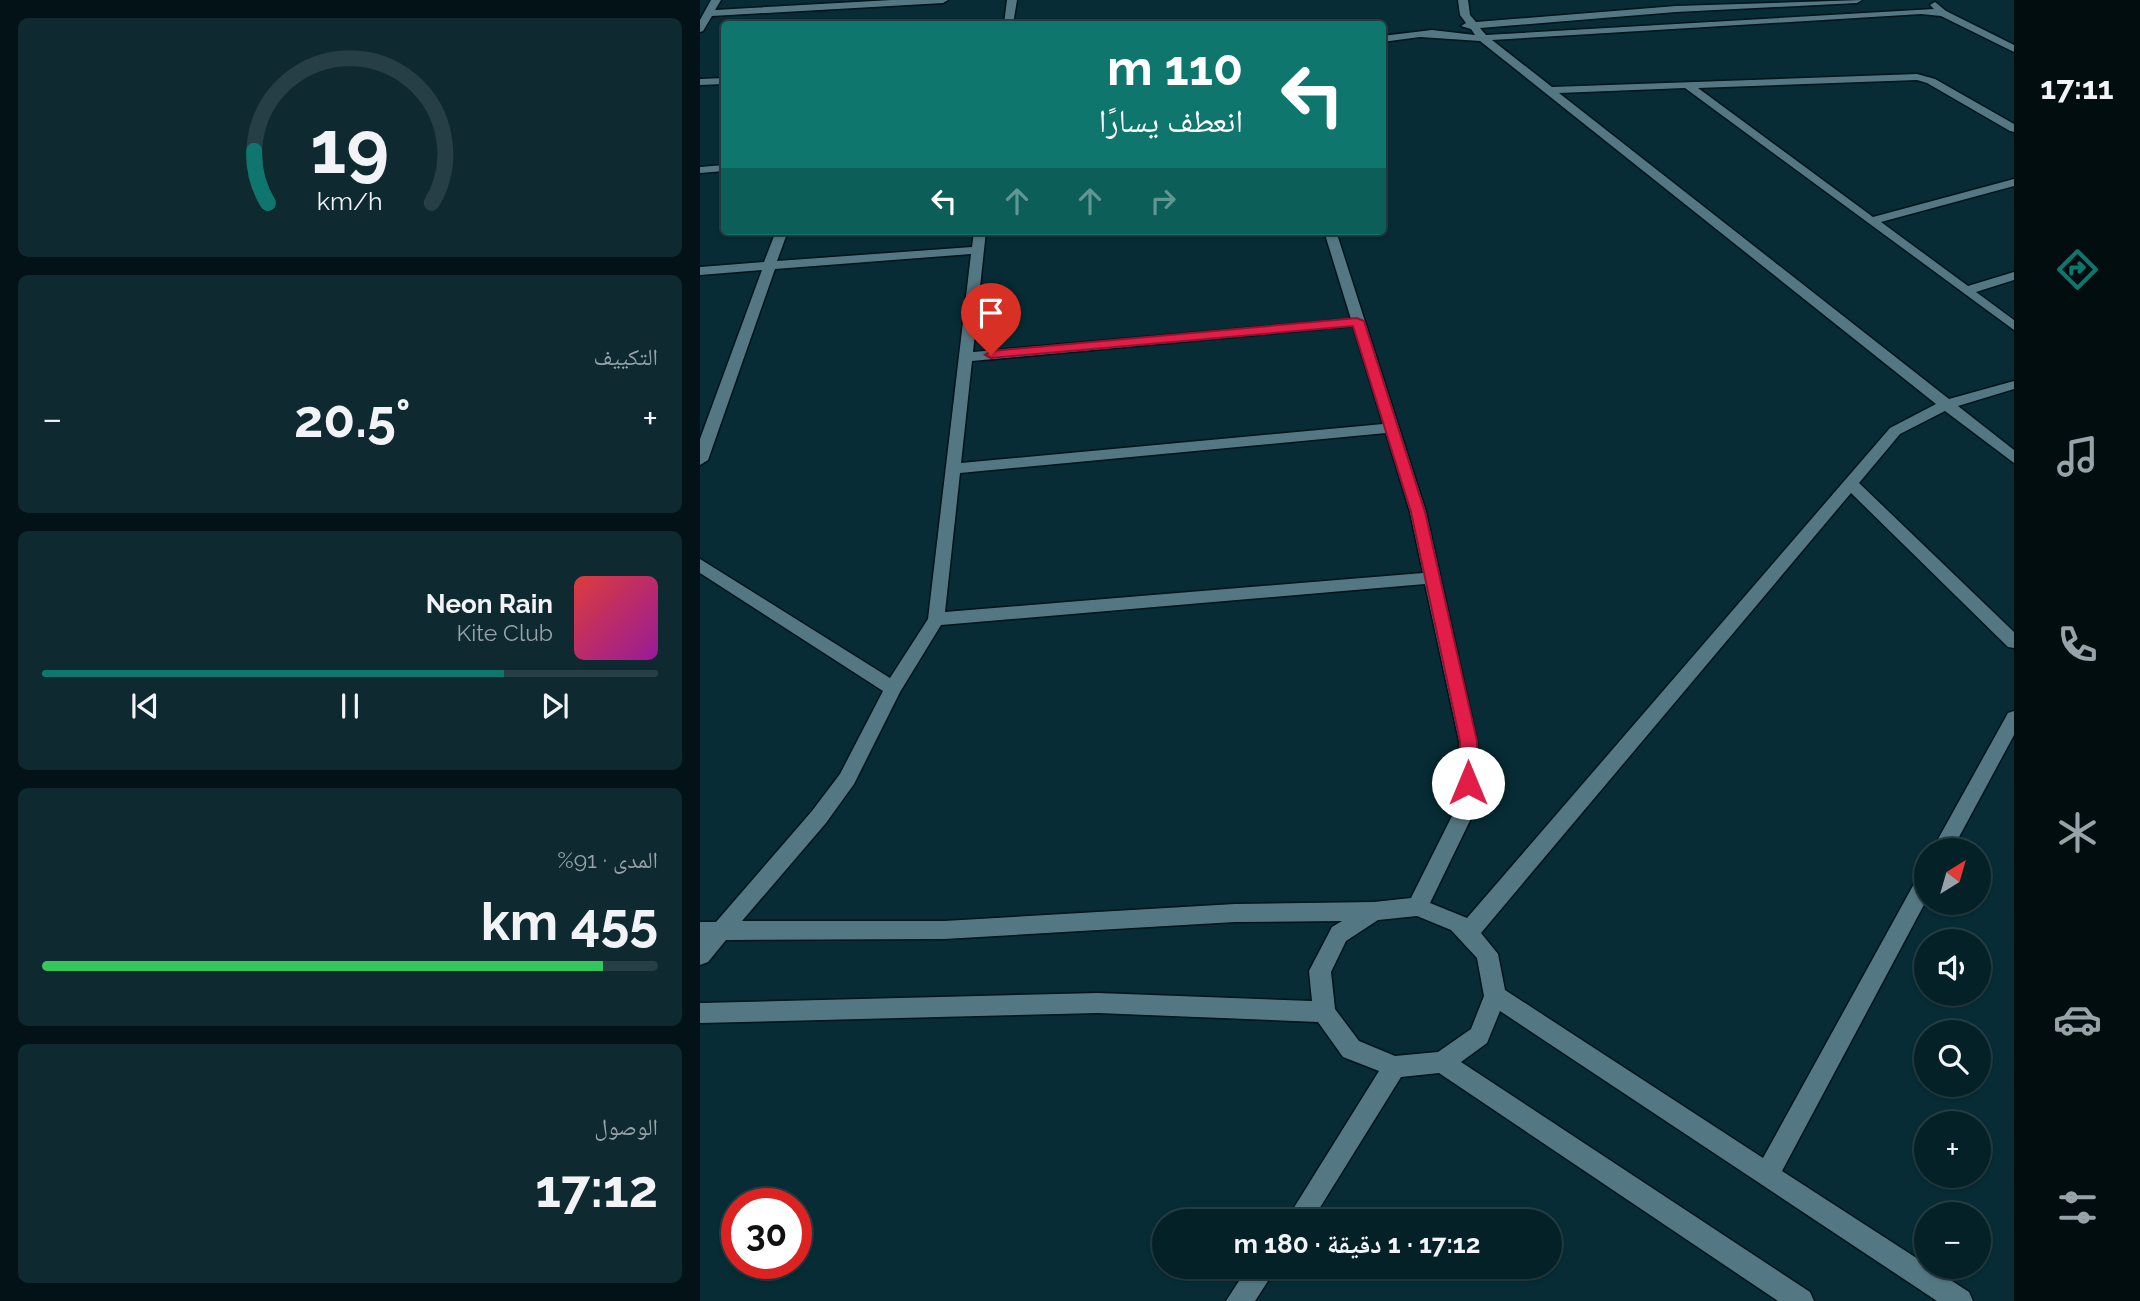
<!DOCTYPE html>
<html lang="ar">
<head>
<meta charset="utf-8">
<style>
  body { margin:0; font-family:Raleway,"Noto Naskh Arabic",sans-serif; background:#0e2930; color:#f1f3f6; direction:rtl; height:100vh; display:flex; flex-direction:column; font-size:26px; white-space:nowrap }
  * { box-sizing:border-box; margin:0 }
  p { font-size:23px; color:#97a3a8 }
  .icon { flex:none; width:38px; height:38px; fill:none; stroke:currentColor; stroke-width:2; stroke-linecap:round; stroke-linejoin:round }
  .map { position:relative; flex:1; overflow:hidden; direction:ltr }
  .sheet { display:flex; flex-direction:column; gap:18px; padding:18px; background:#031216; width:700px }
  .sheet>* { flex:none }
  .hud { position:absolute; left:21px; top:21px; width:665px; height:214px; border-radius:7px; box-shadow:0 2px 5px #0004,0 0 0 2px #263e45; direction:rtl; background:#0f766e; color:#fff; overflow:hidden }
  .needle { width:46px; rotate:37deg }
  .buttons { position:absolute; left:1214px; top:838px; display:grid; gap:14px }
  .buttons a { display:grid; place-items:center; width:77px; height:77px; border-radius:50%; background:#052128; box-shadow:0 2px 5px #0004,0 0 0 2px #263e45; font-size:35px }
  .speed { position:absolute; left:21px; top:1188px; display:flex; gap:14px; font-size:35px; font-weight:700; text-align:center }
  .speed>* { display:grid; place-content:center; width:91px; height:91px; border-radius:50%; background:#052128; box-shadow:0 2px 5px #0004,0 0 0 2px #263e45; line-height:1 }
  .speed .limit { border:10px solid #d22; background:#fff; color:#111 }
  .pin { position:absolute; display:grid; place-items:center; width:60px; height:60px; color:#fff; margin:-72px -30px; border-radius:50% 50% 50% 0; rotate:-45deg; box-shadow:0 0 7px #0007 }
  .pin .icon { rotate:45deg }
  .me { position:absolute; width:77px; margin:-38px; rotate:0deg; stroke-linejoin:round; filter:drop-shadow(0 0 5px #0008) }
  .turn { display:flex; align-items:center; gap:24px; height:147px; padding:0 28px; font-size:32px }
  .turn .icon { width:91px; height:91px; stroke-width:2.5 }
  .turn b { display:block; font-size:49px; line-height:60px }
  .lanes { display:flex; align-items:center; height:66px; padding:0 28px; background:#0003; justify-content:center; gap:35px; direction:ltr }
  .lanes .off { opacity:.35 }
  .big { font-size:52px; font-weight:700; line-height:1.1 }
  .sheet .tile { flex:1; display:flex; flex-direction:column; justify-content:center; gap:10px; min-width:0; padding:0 24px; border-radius:10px; background:#0e2930 }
  .sheet .dial { align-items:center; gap:0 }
  .dial svg { height:182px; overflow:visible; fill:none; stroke:#263e45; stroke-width:7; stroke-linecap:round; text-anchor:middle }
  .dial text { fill:#f1f3f6; stroke:none }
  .song { display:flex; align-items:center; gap:21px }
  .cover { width:84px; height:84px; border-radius:10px; background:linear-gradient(135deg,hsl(0 70% 55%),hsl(300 70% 35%)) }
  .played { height:7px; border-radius:4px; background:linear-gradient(90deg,#0f766e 75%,#263e45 75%) }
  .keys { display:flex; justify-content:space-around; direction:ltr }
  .heat { display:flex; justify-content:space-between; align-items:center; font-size:38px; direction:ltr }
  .charge { height:10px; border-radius:5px; background:linear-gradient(90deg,#34c759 91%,#263e45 0) }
  .trip { position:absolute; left:452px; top:1209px; width:410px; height:70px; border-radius:35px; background:#052128; box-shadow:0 2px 5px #0004,0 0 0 2px #263e45; font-weight:700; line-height:70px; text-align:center; direction:rtl }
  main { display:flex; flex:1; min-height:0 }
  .menu { display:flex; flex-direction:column; width:126px; justify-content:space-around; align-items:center; background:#020d10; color:#97a3a8 }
  .menu .icon { width:49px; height:49px }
  .menu .selected { color:#0f766e }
  .menu b { font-size:32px; color:#f1f3f6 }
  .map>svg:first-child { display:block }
</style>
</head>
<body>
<main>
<nav class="menu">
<b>17:11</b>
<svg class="icon selected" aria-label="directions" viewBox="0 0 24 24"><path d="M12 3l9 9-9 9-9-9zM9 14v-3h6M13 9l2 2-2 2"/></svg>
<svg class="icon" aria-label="music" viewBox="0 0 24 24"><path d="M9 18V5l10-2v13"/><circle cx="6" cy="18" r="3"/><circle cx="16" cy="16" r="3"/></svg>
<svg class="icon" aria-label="phone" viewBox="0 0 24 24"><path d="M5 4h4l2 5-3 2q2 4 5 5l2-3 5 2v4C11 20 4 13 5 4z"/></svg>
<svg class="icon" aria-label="climate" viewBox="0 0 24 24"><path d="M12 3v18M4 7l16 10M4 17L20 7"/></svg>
<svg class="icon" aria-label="car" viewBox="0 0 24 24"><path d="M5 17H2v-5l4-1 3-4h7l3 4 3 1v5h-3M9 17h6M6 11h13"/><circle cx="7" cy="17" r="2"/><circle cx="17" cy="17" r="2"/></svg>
<svg class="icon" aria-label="filters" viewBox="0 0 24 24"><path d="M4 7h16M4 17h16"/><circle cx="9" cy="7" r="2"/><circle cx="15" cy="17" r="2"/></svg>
</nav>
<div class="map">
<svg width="1314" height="1301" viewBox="0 0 1314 1301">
  <rect width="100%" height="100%" fill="#072c35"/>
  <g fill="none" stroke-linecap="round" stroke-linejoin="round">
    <g stroke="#00131a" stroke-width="3">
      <g id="minor">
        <polygon points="11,0 21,0 15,10 192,0 248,0 243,3 12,16 3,31 0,32 0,20"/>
        <polygon points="307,0 317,0 313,24 304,24"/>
        <path d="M 758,0 L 768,0 L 770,15 L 776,22 L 976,6 L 1162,0 L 1157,3 L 976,12 L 780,28 L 786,35 L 1234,9 L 1230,5 L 1235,2 L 1246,11 L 1314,45 L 1314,52 L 1241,16 L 1221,14 L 792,40 L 852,87 L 1217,74 L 1235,79 L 1314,124 L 1314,132 L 1310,131 L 1227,83 L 1217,80 L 998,88 L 1173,217 L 1314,179 L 1314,186 L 1181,222 L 1268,286 L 1314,272 L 1314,280 L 1276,292 L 1314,320 L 1314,330 L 985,88 L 859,93 L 1249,399 L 1314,381 L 1314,389 L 1258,406 L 1314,450 L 1314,463 L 1245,411 L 1200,434 L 1159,483 L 1314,632 L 1314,648 L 1308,647 L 1151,493 L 781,933 L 798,954 L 805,990 L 1063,1158 L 1220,873 L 1227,870 L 1227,899 L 1082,1171 L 1269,1292 L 1273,1301 L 1237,1301 L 800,1011 L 787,1043 L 761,1062 L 1110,1292 L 1114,1301 L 1078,1301 L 739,1073 L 701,1077 L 611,1222 L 585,1222 L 679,1071 L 643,1057 L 618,1022 L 398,1013 L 0,1023 L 0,1003 L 398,993 L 612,1001 L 609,971 L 632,927 L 642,921 L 535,922 L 244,939 L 26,940 L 8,962 L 0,965 L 0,922 L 16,922 L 112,811 L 140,774 L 183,691 L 0,573 L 0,559 L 190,678 L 228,619 L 271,254 L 75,269 L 8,460 L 0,465 L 0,439 L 62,270 L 0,275 L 0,267 L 64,262 L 76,231 L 88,231 L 77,261 L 272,247 L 274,231 L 286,231 L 273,352 L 651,319 L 624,231 L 636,231 L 726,512 L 777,741 L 778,804 L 730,903 L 767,918 L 1190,428 L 1236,404 L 780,41 L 720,37 L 682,42 L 682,36 L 732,30 L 775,35 L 771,29 L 761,26 L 766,23 L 760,15 ZM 653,326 L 683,424 L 261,463 L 272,361 ZM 686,433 L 710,512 L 723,573 L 245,612 L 260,473 ZM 725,584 L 759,741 L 758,804 L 711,898 L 674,902 L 535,904 L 244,921 L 42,921 L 126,823 L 154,784 L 200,692 L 241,625 ZM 717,916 L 751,930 L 777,958 L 784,996 L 771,1029 L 738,1052 L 695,1056 L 659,1041 L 635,1009 L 631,972 L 646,941 L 678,920 Z"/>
        <polygon points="24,78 24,84 0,85 0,79"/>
        <polygon points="24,165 24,171 0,173 0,167"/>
        <polygon points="1314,711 1314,735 1252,850 1232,850 1308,713"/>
        <polygon points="548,1267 577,1267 555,1301 526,1301"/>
      </g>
    </g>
    <use href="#minor" fill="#547883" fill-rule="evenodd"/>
  </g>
  <polygon fill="#e11d48" stroke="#92132f" stroke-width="2" points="657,318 664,321 725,512 777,741 777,783 768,790 760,783 760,741 711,512 653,326 291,358 285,355 291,351"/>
</svg>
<div class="buttons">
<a><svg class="needle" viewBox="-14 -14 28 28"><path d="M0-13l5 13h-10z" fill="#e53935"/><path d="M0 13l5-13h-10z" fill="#97a3a8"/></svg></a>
<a><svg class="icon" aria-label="sound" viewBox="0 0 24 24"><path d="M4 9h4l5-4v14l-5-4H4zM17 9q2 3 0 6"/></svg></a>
<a><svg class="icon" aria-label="search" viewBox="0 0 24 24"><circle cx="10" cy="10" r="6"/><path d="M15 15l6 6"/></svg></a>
<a>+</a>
<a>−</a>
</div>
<div class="speed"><div class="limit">30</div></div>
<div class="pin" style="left:291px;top:355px;background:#d93025"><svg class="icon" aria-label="arrive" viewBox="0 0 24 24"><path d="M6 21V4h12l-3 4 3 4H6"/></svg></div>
<svg class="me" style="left:768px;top:783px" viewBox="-20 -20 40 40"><circle r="19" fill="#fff"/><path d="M0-13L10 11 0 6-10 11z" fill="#e11d48"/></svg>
<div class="trip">17:12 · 1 دقيقة · 180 m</div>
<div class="hud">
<div class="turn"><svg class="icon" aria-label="left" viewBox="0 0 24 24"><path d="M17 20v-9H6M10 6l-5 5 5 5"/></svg><div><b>110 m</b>انعطف يسارًا</div></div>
<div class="lanes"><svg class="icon" aria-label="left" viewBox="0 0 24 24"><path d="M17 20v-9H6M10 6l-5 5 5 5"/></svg><svg class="icon off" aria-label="ahead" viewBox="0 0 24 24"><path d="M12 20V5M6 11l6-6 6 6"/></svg><svg class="icon off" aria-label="ahead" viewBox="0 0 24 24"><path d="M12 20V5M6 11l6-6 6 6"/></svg><svg class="icon off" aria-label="right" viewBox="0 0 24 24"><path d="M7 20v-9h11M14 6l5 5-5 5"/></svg></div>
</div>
</div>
<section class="sheet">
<div class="tile dial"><svg viewBox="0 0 100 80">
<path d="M14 69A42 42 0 1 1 86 69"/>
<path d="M14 69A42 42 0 0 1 8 46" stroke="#0f766e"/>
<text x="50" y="56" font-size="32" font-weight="700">19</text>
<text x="50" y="72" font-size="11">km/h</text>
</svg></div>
<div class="tile"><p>التكييف</p>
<div class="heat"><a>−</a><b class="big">20.5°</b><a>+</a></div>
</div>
<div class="tile">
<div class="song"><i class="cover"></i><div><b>Neon Rain</b><p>Kite Club</p></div></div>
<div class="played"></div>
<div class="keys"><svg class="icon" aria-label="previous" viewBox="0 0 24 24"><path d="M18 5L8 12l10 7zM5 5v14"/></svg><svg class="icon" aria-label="pause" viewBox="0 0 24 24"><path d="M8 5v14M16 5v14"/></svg><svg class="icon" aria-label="next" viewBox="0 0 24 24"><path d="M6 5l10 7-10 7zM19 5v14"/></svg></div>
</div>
<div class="tile"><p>المدى · 91%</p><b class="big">455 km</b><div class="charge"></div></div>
<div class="tile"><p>الوصول</p><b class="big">17:12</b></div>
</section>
</main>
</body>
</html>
